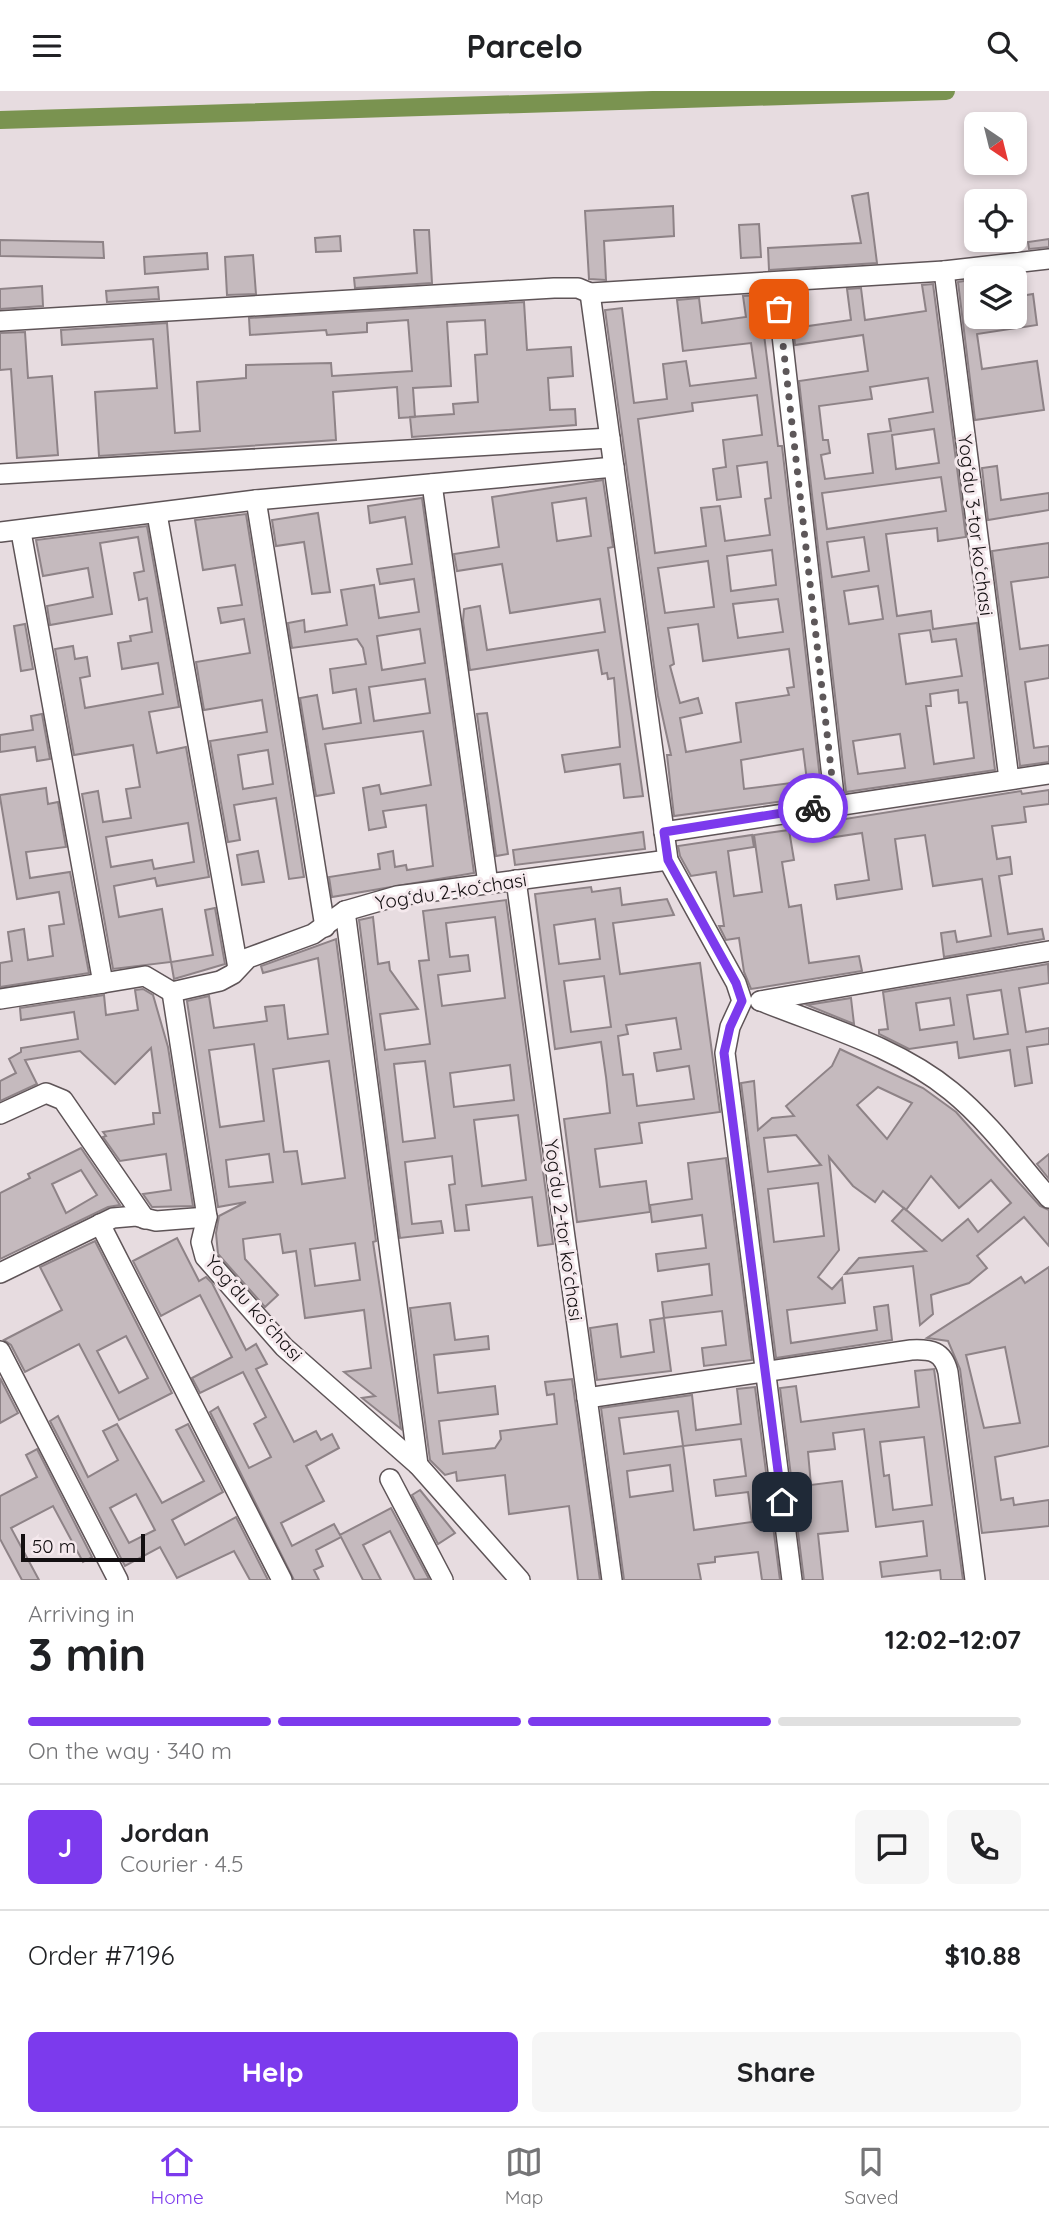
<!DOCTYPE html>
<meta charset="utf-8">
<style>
:root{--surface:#fff;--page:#f6f6f6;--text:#202124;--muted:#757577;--line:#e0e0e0;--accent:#7c3aed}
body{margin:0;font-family:Quicksand,sans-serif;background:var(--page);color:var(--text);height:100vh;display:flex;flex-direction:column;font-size:26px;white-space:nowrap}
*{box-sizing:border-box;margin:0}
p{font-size:23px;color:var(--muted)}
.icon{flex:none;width:38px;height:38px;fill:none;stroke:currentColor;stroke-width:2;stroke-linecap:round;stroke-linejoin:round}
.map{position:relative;height:1489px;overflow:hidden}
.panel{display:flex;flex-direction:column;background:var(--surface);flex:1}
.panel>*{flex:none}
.needle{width:46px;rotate:145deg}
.tools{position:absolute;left:964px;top:21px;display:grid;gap:14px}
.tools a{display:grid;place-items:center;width:63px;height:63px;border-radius:10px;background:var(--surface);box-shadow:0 4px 10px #0003;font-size:35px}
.scale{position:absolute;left:21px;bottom:18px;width:124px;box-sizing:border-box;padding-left:7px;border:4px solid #130f11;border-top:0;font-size:19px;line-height:24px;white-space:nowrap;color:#130f11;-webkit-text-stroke:5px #f5e9ed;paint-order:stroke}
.pin{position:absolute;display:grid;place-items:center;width:60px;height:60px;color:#fff;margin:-30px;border-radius:14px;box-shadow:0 4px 10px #0006}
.courier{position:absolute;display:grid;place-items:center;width:70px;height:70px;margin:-35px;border:5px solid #7c3aed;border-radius:50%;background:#fff;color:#222;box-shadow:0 2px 9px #0007}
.summary em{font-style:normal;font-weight:800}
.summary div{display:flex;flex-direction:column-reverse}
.summary{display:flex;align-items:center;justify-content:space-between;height:119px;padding:0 28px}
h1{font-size:46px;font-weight:800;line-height:52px}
.bar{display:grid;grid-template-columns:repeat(4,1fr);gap:10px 7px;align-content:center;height:84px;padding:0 28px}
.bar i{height:9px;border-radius:5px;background:var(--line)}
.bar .active{background:var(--accent)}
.bar p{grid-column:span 4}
.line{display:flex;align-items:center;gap:18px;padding:0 28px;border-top:2px solid var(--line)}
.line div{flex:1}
.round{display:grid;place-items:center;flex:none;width:74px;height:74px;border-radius:10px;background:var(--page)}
.button{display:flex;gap:14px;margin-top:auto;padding:14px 28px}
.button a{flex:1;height:80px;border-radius:10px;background:var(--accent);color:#fff;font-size:28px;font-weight:800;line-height:80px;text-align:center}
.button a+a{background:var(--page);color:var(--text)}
header{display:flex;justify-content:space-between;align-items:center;height:91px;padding:0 28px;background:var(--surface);font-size:32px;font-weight:800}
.menu{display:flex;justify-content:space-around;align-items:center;height:98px;border-top:2px solid var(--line);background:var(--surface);font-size:19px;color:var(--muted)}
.menu a{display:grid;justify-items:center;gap:4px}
.menu .active{color:var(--accent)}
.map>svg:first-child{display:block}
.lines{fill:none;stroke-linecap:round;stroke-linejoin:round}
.canal{stroke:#7a9350;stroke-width:18}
.building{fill:#c5babe;stroke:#8e8387;stroke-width:2;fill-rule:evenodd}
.minor-casing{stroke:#5e5457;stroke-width:22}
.minor{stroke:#fff;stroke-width:19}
.done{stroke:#5d5759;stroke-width:7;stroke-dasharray:0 12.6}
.route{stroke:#7c3aed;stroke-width:9}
.labels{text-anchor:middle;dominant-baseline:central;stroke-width:6;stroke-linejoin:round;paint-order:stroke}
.street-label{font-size:19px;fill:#130f11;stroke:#f5e9ed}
</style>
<header><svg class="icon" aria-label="menu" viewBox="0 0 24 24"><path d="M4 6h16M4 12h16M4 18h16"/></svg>Parcelo<svg class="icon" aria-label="search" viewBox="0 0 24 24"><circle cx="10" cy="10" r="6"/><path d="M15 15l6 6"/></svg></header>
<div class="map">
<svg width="1049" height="1489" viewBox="0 0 1049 1489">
<rect width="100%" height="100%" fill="#e7dce0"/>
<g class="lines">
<polyline class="canal" points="0,29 946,0"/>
</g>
<g class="building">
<polygon points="868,102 877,172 769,179 768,157 861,152 852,105"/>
<polygon points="673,115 674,145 604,150 606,189 589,188 585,120"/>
<polygon points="759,133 761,166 741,167 739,134"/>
<polygon points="414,139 429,139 432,192 355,197 354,187 417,182"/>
<polygon points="340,145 341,160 316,161 315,147"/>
<polygon points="1049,148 1049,156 1029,158 1028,151"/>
<polygon points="0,149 103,151 104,167 0,165"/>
<polygon points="207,162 208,178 145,183 144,166"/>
<polygon points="253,164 256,203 227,204 225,166"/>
<polygon points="970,189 973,212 976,211 976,226 1015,226 1015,206 1033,203 1037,234 977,243 982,278 1037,270 1044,319 975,329 958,191"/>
<path d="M 933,193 L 966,446 L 938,450 L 937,437 L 886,443 L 897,525 L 931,520 L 933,538 L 977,532 L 995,679 L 846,701 L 799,290 L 868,280 L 863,244 L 795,254 L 790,202 L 803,201 L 808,235 L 851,229 L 847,198 L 861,197 L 865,229 L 926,220 L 922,194 ZM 928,287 L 933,321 L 889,328 L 891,340 L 868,343 L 873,382 L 825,388 L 821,364 L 830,362 L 828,349 L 823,349 L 819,315 L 872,308 L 870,296 ZM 934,338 L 939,372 L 896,378 L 892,344 ZM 941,386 L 946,420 L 827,438 L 822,402 ZM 864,446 L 869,480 L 832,486 L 827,451 ZM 878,495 L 883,528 L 849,533 L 844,500 ZM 930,539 L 932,551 L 956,548 L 962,585 L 906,593 L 899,543 ZM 958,599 L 959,612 L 967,611 L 974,667 L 934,673 L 926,615 L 931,615 L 930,603 ZM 900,643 L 905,677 L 858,683 L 853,650 Z"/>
<polygon points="42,195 43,215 0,218 0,198"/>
<polygon points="158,196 159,208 107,211 106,200"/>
<path d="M 759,204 L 778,355 L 782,355 L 822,705 L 674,725 L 667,664 L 671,664 L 658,605 L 605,219 L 622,217 L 634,312 L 667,308 L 663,273 L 686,270 L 690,295 L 756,287 L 751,252 L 683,260 L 677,209 L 699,207 L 702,232 L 746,226 L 743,205 ZM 757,304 L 762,344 L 723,349 L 726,376 L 713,378 L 717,409 L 741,406 L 737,375 L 767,371 L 771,407 L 765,408 L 770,444 L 725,450 L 720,415 L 701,417 L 706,455 L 655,462 L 638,328 L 693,320 L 692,312 ZM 772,459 L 776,494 L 731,500 L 727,465 ZM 708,470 L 714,516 L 665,522 L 658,477 ZM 778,508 L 783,541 L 738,547 L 733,513 ZM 698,533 L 703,570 L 789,558 L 794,596 L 787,597 L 789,604 L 736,612 L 741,651 L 686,661 L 680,627 L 702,622 L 698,607 L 680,612 L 670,575 L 674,573 L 668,537 ZM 803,658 L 807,690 L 744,698 L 741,669 Z"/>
<polygon points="524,211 527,259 571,256 573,285 548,287 550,319 575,318 576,334 412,346 410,326 454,323 453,313 478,311 475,264 487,263 485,229 447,231 451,295 413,297 415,326 399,327 397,296 333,301 336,349 99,365 95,301 157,297 153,248 62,254 61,239 167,232 175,342 200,340 197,291 246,287 246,274 331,272 332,285 412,280 408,229 367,232 367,241 327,244 326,239 250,244 249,227"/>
<polygon points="25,241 28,287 52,285 58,364 17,367 11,278 0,279 0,242"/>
<polygon points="997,375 1001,409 1049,402 1049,419 988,429 982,377"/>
<path d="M 603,389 L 613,456 L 608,457 L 643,705 L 624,707 L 620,673 L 565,681 L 562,664 L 620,656 L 614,587 L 608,588 L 607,582 L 602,583 L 598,559 L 470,579 L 463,530 L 464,518 L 480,515 L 487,559 L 605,541 L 600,508 L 510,522 L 502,473 L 457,480 L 454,463 L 499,456 L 492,406 ZM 586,407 L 591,445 L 557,450 L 552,412 Z"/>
<path d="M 422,407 L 474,782 L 332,806 L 329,786 L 380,778 L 378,763 L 393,760 L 395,776 L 406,774 L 407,779 L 433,775 L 426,714 L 383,720 L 386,736 L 369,739 L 363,697 L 379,694 L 381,703 L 431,694 L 423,640 L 325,653 L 334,702 L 316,705 L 300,607 L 317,604 L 323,638 L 361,632 L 356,598 L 333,602 L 330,578 L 366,573 L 363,557 L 357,548 L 292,557 L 288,532 L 304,529 L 305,541 L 347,534 L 341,499 L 374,494 L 379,527 L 419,521 L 414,488 L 380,493 L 377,478 L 412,473 L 405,426 L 370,432 L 368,415 ZM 420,538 L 425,572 L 382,579 L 377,545 ZM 425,588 L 430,622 L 374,630 L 369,596 Z"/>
<polygon points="318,422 330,501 312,503 304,451 276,455 272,429"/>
<path d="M 246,423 L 304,786 L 289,788 L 276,707 L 234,714 L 240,749 L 228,751 L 210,650 L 267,641 L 262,609 L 204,619 L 196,571 L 250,562 L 244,528 L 221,532 L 218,517 L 242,514 L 235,474 L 203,479 L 195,429 ZM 268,659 L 273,693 L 243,698 L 238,664 Z"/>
<path d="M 147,435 L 179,616 L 149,621 L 157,662 L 186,656 L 209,786 L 157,795 L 155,787 L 114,795 L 119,826 L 162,818 L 171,871 L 113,878 L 82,703 L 98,700 L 103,731 L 131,727 L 126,698 L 140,696 L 133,654 L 74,664 L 55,558 L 73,555 L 75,568 L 87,566 L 90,585 L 80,587 L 85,617 L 163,603 L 158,572 L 122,578 L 118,552 L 131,550 L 130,545 L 152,541 L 147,507 L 139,509 L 134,482 L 144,480 L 138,446 L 100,452 L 112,523 L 50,534 L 47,515 L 93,506 L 88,477 L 43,485 L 36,449 ZM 188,732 L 194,771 L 154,778 L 152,769 L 111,776 L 106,746 Z"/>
<polygon points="1049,452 1049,486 1011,491 1020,558 1049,554 1049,587 1025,591 1034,657 1049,655 1049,671 1020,675 992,460"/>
<polygon points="25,533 33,578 21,580 14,535"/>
<polygon points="487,622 508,763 496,765 477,623"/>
<polygon points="42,623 50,668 37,670 35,656 0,661 0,644 33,639 31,625"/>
<polygon points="46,697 48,713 58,711 66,756 26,761 30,787 70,781 89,882 0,896 0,872 12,870 8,841 24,838 28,869 53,865 49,835 64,833 59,801 17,808 0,706 0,704"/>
<polygon points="1049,699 1049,713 1024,716 1026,731 992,735 997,768 1010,766 1012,783 999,785 1008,843 1042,838 1044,848 944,866 941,842 955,840 957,851 991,845 982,788 933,795 925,744 895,748 902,798 837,808 835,794 869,789 862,742 828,747 826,731 1021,700 1022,703"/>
<polygon points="789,739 794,769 782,771 789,816 801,814 809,872 859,865 862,880 751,898 744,881 739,847 726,849 719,835 724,835 716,781 691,785 680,765 678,755 752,744 754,756 728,760 734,805 762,801 754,744"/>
<polygon points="643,741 645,758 515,774 513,759"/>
<polygon points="258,760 264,791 242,794 237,764"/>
<path d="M 591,796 L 592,801 L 620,797 L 622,814 L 667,808 L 674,824 L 613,832 L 620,883 L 700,872 L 720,1021 L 639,1032 L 642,1052 L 595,1058 L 600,1096 L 646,1090 L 650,1121 L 577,1131 L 564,1028 L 610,1022 L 606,986 L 601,951 L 555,958 L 535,803 ZM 595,828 L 600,868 L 559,873 L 554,834 ZM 604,885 L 611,936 L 571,941 L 564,890 ZM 676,927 L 681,958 L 654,962 L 657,980 L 689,975 L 694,1008 L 637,1015 L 633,983 L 623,984 L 618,945 L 628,943 L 626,934 Z"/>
<path d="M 506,809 L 553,1153 L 538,1155 L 532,1106 L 466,1114 L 469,1139 L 455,1140 L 449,1094 L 455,1093 L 452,1065 L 405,1071 L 412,1133 L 441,1130 L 443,1142 L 400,1147 L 359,829 L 373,826 L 378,873 L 389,871 L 390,879 L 418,918 L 380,923 L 385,959 L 430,953 L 419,870 L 429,869 L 423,820 ZM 495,826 L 505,907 L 442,915 L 438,884 L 470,880 L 468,864 L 450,866 L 446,832 ZM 425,970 L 435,1047 L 403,1051 L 394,973 ZM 510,974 L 514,1009 L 454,1016 L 450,982 ZM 518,1024 L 526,1089 L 482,1095 L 474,1029 Z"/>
<polygon points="215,817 225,873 174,888 171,871 213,864 205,819"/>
<path d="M 336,848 L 376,1150 L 373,1151 L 401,1338 L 362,1307 L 375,1305 L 344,1281 L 371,1277 L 364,1219 L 305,1227 L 296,1160 L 283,1162 L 280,1143 L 243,1148 L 245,1168 L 278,1204 L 265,1216 L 218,1163 L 216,1142 L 219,1125 L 246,1111 L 218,1116 L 187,910 L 209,905 L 214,937 L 267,930 L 265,916 L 284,914 L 288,948 L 328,943 L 318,867 L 263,882 L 261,875 ZM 254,953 L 264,1030 L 220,1036 L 209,959 ZM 329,970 L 345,1087 L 302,1093 L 297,1060 L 284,1061 L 273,978 ZM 269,1063 L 273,1091 L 229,1096 L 226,1069 ZM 355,1152 L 360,1189 L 315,1195 L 310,1158 Z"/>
<path d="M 1048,873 L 1049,892 L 1019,897 L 1026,941 L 1049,937 L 1049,953 L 1027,956 L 1032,992 L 1015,995 L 1010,959 L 959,967 L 957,951 L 909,958 L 879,943 L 879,939 L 888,938 L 883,901 ZM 1001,899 L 1008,943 L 974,948 L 967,904 ZM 950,907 L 954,934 L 920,939 L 916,912 Z"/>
<polygon points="143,898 153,904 168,956 193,1115 152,1116 143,1103 171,1099 166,1063 120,1070 103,1046 106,1045 103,1041 154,1033 153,1022 160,1022 151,957 115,993 80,960 25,969 37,993 0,1010 0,990 16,982 9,968 21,961 21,957 78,948 74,921 21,929 20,917 104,904 106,924 138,919 135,899"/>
<polygon points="851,907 854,933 807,914"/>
<path d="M 840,958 L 923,997 L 956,1021 L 1040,1115 L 1049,1119 L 1049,1155 L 1024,1126 L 977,1165 L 987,1177 L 969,1192 L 931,1204 L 933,1223 L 920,1234 L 913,1175 L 845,1183 L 859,1167 L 926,1160 L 892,1130 L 904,1117 L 942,1150 L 968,1128 L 978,1141 L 1011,1112 L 991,1089 L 959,1117 L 931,1085 L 906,1119 L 883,1100 L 875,1111 L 853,1095 L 829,1066 L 839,1159 L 818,1186 L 832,1198 L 842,1187 L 845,1212 L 787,1219 L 791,1252 L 877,1239 L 874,1216 L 888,1214 L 892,1249 L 776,1267 L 741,992 L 754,990 L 758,1039 L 772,1027 L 794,1025 L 786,1015 L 832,975 ZM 878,996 L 912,1012 L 887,1048 L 857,1014 ZM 796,1044 L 821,1074 L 768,1081 L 764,1047 ZM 818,1092 L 824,1145 L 774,1151 L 768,1098 Z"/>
<path d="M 81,1057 L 120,1114 L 108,1116 L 0,1168 L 0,1102 L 30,1087 L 28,1083 ZM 81,1079 L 97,1104 L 66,1122 L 52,1093 Z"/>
<polygon points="1049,1063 1049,1088 1037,1073"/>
<polygon points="726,1067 752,1269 704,1275 702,1257 726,1254 722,1220 664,1227 662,1211 712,1204 709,1173 658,1180 656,1163 706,1157 702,1124 652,1131 650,1114 692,1108 688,1072"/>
<polygon points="177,1147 199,1190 206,1186 212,1192 246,1259 256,1253 267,1273 256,1278 294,1351 316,1340 321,1349 332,1343 339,1357 306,1375 324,1410 281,1432 292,1455 334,1433 340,1444 391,1417 429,1488 415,1489 390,1440 363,1454 381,1489 363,1489 341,1446 316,1459 323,1475 314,1479 319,1489 294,1489 210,1321 218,1316 249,1377 271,1366 254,1333 266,1326 243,1281 200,1302 192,1287 232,1266 200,1204 161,1225 133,1170"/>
<path d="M 95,1150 L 172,1302 L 119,1329 L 79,1253 L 25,1281 L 11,1254 L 4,1249 L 62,1219 L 40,1176 ZM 126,1245 L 148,1287 L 119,1302 L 97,1260 Z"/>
<path d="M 1049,1176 L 1049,1355 L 995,1366 L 1001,1409 L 1013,1407 L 1014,1414 L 1049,1409 L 1049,1435 L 982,1442 L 960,1278 L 948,1250 L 927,1247 L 1021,1186 L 1025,1192 ZM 1005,1256 L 1020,1332 L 984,1337 L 966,1264 Z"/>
<polygon points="450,1212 455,1249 488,1245 489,1258 434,1264 438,1302 495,1295 498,1323 439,1330 443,1363 495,1357 501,1348 500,1340 557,1333 554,1303 547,1304 545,1291 572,1288 600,1489 578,1489 569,1415 509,1423 505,1384 457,1390 456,1381 445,1384 430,1369 410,1217"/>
<polygon points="664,1227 671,1280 597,1289 590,1237 617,1233 621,1266 654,1261 650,1229"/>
<path d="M 934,1278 L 963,1489 L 941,1489 L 940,1479 L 882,1486 L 880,1471 L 927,1465 L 923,1430 L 876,1436 L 864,1338 L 833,1342 L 835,1358 L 808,1361 L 811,1394 L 842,1390 L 848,1440 L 818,1443 L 823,1489 L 804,1489 L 780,1297 L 796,1295 L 801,1331 L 862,1323 L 919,1316 L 915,1280 ZM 924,1346 L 932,1414 L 893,1419 L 889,1384 L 884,1385 L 880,1351 Z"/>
<polygon points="0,1287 18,1322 0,1332"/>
<path d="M 755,1296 L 780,1489 L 762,1489 L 758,1461 L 715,1466 L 715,1471 L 698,1473 L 701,1489 L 624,1489 L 601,1317 L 692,1304 L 696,1339 L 741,1333 L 737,1298 ZM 678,1320 L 683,1355 L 624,1363 L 619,1327 ZM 741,1348 L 746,1385 L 714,1389 L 716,1405 L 748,1401 L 752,1431 L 694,1439 L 683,1355 ZM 670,1374 L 673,1400 L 630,1406 L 627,1380 Z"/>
<path d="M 58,1325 L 88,1386 L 118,1369 L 103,1340 L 117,1333 L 162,1412 L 204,1390 L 176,1339 L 188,1333 L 223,1401 L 172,1429 L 185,1454 L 236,1426 L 268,1489 L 250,1489 L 234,1460 L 177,1487 L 160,1456 L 125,1475 L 50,1330 ZM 136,1403 L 155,1439 L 129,1452 L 110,1417 Z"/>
<polygon points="37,1358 92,1466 83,1471 53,1415 11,1437 39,1489 22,1489 0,1448 0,1405 37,1386 26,1364"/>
<polygon points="420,1399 455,1442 438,1453 412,1404"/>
</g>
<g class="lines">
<g class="minor-casing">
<g id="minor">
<polyline points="944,180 1009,688"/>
<polyline points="776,191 835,713"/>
<polyline points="590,202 668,769 736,892 742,910 730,936 725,962 792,1489"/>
<polyline points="0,230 554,197 578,197 590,202 944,180 1049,168"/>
<polyline points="0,383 610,347"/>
<polyline points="432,393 488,793"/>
<polyline points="256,409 325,836"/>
<polyline points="157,423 238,877"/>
<polyline points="0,441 256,409 614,376"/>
<polyline points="21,441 103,892 145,885 172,901"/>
<polyline points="664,741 1049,683"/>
<polyline points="516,789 612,1489"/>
<polyline points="345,820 418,1374"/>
<polyline points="172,901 207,1126 201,1151 205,1166 284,1256 418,1374 520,1489"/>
<polyline points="172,901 220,890 233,883 248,867 313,843 345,820 397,805 668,769"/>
<polyline points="0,908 103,892"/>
<polyline points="760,910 1049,860"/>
<path d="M 761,910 C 825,936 896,955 951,1000 C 988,1030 1018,1071 1049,1107"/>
<polyline points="0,1023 46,1002 63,1009 145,1128"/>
<polyline points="100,1133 282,1489"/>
<polyline points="0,1182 113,1127 136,1125 156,1130 207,1126"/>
<polyline points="0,1260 118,1489"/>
<path d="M 587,1307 L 911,1259 C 931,1258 943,1260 948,1281 L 975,1489"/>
<polyline points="390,1388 443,1489"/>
</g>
</g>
<use href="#minor" class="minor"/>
</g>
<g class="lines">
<polyline class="done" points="779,218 835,713 813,717"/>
<polyline class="route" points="782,1411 724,962 730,936 742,910 736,892 668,769 664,741 813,717"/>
</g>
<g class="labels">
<g class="street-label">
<text transform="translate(976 434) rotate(83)">Yogʻdu 3-tor koʻchasi</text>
<text transform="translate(451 800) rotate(-9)">Yogʻdu 2-koʻchasi</text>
<text transform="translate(564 1139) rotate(82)">Yogʻdu 2-tor koʻchasi</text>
<text transform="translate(254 1217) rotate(48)">Yogʻdu koʻchasi</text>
</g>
</g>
</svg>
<div class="tools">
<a><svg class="needle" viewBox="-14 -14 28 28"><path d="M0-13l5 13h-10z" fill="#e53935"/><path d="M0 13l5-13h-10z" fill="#757577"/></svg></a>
<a><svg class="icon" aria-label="locate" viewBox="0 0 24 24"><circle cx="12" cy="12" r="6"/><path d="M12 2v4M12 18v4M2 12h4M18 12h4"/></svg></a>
<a><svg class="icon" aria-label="layers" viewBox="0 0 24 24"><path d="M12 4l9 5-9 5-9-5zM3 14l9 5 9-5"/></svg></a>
</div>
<div class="scale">50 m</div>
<div class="pin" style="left:779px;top:218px;background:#ea580c"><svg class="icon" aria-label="bag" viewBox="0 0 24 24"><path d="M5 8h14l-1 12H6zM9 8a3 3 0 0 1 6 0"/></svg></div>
<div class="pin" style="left:782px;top:1411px;background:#1f2937"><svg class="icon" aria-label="home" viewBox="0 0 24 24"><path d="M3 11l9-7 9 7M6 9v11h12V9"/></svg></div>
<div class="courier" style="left:813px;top:717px"><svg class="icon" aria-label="bike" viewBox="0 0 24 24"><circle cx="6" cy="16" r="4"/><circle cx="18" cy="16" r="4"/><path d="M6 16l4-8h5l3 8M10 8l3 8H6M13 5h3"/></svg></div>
</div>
<section class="panel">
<div class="summary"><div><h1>3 min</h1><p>Arriving in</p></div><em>12:02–12:07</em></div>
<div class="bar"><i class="active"></i><i class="active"></i><i class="active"></i><i></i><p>On the way · 340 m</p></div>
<div class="line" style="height:126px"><b class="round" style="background:var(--accent);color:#fff">J</b><div><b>Jordan</b><p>Courier · 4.5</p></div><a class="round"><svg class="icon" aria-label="chat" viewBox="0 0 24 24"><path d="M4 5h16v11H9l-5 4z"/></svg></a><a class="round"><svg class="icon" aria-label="phone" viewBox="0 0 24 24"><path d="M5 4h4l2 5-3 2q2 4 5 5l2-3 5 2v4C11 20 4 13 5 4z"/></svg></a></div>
<div class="line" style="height:91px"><div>Order #7196</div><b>$10.88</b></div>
<div class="button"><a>Help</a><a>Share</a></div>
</section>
<nav class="menu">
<a class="active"><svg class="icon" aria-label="home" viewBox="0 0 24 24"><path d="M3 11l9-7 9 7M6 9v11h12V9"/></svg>Home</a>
<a><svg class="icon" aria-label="map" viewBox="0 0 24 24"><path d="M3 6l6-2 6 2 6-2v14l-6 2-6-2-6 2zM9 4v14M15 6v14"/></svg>Map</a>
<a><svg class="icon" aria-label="saved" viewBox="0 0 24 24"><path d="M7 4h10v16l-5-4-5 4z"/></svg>Saved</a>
</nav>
